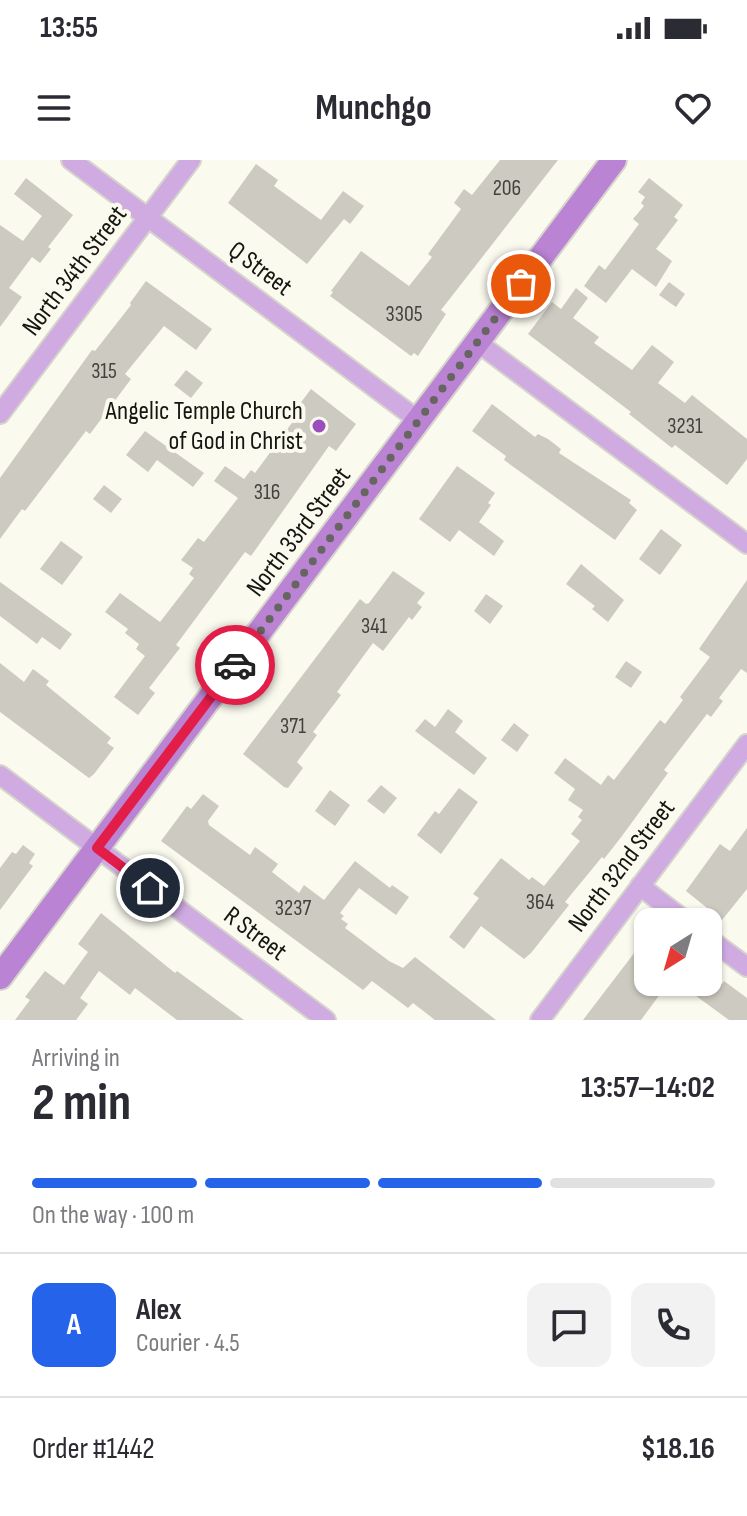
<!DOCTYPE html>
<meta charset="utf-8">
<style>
:root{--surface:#fff;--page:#f2f2f3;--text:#2b2b33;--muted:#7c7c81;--line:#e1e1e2;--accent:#2563eb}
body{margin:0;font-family:"Sofia Sans Condensed",sans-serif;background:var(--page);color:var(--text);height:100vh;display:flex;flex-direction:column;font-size:30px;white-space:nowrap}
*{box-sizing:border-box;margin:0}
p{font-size:26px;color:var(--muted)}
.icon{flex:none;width:44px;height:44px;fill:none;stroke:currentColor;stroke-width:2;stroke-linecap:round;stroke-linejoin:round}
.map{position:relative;height:860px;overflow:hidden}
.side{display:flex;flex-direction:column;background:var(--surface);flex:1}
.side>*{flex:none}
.needle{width:52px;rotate:217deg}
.buttons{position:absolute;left:634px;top:748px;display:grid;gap:16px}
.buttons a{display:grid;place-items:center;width:88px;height:88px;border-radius:16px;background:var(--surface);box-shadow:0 2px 6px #0004;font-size:40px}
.pin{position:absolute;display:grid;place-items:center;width:68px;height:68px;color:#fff;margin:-34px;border:4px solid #fff;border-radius:50%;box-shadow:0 2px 8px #0007}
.courier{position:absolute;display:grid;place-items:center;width:80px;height:80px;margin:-40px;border:6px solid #e11d48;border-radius:50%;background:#fff;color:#222;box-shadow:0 2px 10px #0007}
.head em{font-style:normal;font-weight:700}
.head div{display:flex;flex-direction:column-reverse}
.head{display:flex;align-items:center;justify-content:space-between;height:136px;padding:0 32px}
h1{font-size:52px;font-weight:700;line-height:60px}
.bar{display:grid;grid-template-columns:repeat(4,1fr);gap:12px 8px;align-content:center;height:96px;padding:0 32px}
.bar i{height:10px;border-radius:6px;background:var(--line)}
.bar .on{background:var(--accent)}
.bar p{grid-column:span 4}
.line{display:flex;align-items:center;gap:20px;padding:0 32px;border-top:2px solid var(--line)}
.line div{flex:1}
.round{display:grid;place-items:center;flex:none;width:84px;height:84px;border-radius:16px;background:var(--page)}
.status{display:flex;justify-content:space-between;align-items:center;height:56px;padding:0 40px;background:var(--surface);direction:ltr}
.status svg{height:22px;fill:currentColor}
header{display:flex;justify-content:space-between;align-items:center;height:104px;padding:0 32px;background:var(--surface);font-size:36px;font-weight:700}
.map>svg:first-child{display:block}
.building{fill:#cdcbc1}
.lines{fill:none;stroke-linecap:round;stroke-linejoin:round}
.minor-casing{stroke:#d6d5cb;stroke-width:22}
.secondary-casing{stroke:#d6d5cb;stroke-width:28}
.minor{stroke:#cfabe2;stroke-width:18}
.secondary{stroke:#ba83d4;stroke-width:24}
.done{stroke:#66655f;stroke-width:8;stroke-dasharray:0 14.4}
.route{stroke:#e11d48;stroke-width:10}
.poi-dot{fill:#9c4ebf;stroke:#fbfaef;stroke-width:3}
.labels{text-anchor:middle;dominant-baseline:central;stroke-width:8;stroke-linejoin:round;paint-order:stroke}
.number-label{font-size:22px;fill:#43423d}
.street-label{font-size:26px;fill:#151511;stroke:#fbfaef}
.poi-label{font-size:26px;fill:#151511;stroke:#fbfaef;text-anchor:end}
</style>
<div class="status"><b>13:55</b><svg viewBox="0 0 49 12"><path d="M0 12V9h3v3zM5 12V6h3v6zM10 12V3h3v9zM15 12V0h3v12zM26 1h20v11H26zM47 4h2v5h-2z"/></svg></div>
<header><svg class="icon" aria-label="menu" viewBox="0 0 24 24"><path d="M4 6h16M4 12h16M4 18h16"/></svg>Munchgo<svg class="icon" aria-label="heart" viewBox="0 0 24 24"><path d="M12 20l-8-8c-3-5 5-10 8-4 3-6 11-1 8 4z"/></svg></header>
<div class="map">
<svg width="747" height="860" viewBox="0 0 747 860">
<rect width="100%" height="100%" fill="#fbfaef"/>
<g class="building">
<polygon points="500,0 558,0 441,150 446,154 418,196 414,193 411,196 330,136 333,132 331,131 361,91 409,126 432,97 428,94 461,49 454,43 464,29 472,35"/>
<polygon points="256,4 278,20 274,26 321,60 343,31 364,46 350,64 344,59 307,104 228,43"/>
<polygon points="26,18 73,55 48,87 51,89 40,103 32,97 9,128 22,137 0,167 0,65 23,81 42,56 14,34"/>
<polygon points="649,18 683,45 674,57 678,60 656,89 672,101 656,127 632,109 606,143 584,126 599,105 605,110 639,64 633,59 644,46 641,43 645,37 638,32"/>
<polygon points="146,121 212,169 196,190 164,166 125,214 131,219 90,274 86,271 25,351 22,349 0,379 0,318 92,190 95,191 131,145 130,143"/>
<polygon points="669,122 685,134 676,147 659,135"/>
<polygon points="576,128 588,138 573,158 599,177 594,183 632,210 652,185 674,202 658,223 685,243 692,235 747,279 747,299 727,325 675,285 672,288 629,254 631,252 528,174 552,142 561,149"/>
<polygon points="186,210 203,223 191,238 174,225"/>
<polygon points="311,229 356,264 336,291 329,286 251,396 245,392 176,485 180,488 149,528 155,533 138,555 114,537 145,496 136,489 139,484 125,473 128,469 105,452 120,433 160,462 194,418 189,414 193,408 181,400 198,378 204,382 238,338 214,321 225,306 244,319 251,310 255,313 294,260 290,257"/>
<polygon points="492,244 535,277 538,274 548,279 561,289 559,293 631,340 629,343 637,350 615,380 504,300 506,296 472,271"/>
<polygon points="145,271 204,313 193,327 157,300 148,312 126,295"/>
<polygon points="457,306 495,333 488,343 491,345 479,362 504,381 494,396 459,370 450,382 419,359"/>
<polygon points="104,325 122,339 111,353 93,339"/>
<polygon points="661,369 682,385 660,415 639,399"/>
<polygon points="61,381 83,397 62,425 40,409"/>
<polygon points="581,404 624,440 608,462 592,449 595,446 566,424"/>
<polygon points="393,411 425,433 417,443 422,447 412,460 409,457 383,491 373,483 337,532 341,535 313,572 317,575 297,602 303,608 288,628 284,627 243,594 360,439 366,444 369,443"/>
<polygon points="747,420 747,513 741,509 719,538 723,541 711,557 707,554 664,610 668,613 622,676 604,699 602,697 565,742 569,745 531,793 524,799 481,766 464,789 449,777 479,738 473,734 501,698 529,720 532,717 544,726 580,681 571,674 582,660 578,657 583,650 568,640 575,629 554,613 565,598 601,625 608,615 614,620 660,560 665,564 683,540 680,537 710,497 699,489"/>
<polygon points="0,422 72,474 60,490 42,477 37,484 0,456"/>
<polygon points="486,434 503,446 490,464 474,451"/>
<polygon points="626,501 642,512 631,528 615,517"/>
<polygon points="0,503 24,522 33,509 49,521 46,525 111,578 107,583 114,588 94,614 89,618 0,552"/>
<polygon points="448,549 463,561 455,572 487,598 474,615 415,571 425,559 435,567"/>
<polygon points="514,563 529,575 517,592 501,580"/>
<polygon points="381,625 397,638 384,654 367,641"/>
<polygon points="459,628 478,642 441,694 417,675 435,651 439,654"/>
<polygon points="330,630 350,645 335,666 315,651"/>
<polygon points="203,634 219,646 208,661 209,665 250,695 255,687 278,704 272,712 299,733 304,725 324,740 355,701 390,728 392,725 409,737 396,755 359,728 340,753 344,756 341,759 348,764 345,768 389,801 403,808 415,797 496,860 435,860 413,843 408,848 372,821 363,830 161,681 187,646 191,649"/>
<polygon points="747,668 747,729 722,760 686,731 720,684 730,691"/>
<polygon points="23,685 35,694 29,703 33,706 0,750 0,708 12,692 16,694"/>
<polygon points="101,753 175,813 177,811 244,860 177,860 135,828 130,835 99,811 80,838 88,844 76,860 15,860 30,840 25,837 45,811 64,825 88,792 78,784"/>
<polygon points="648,775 648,822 669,822 641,860 583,860"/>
<polygon points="714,818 722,824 724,821 747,838 747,860 729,860 677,822 703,822 709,826"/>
</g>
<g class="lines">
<g class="minor-casing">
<g id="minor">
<polyline points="71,0 418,260"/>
<polyline points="477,182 747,384"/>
<polyline points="0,254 191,0"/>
<polyline points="0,615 326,860"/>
<polyline points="640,726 687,762"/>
<polyline points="708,778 747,807"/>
<polyline points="540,860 747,584"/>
</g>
</g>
<g class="secondary-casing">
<polyline id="secondary" points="0,817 614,0"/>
</g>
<use href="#minor" class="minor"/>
<use href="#secondary" class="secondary"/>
</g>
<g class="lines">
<polyline class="done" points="235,505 521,124"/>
<polyline class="route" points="150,728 97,688 235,505"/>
</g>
<circle class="poi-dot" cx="319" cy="266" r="8"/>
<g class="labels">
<g class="number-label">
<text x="507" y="28">206</text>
<text x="404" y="154">3305</text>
<text x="104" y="211">315</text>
<text x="685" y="266">3231</text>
<text x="267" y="332">316</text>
<text x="374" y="466">341</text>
<text x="293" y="566">371</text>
<text x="540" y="742">364</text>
<text x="293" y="748">3237</text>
</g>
<g class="street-label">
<text transform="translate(260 109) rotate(37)">Q Street</text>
<text transform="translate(75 111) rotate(-53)">North 34th Street</text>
<text transform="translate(299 372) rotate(-53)">North 33rd Street</text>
<text transform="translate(622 706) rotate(-53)">North 32nd Street</text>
<text transform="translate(255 774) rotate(37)">R Street</text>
</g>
<g class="poi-label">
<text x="303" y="251">Angelic Temple Church<tspan x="303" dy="30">of God in Christ</tspan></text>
</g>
</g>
</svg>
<div class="buttons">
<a><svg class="needle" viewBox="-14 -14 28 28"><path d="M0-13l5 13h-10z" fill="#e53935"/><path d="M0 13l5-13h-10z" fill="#7c7c81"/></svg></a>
</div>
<div class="pin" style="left:521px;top:124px;background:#ea580c"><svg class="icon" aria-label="bag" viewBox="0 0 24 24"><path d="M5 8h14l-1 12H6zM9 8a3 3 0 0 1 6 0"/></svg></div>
<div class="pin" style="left:150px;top:728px;background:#1f2937"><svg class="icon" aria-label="home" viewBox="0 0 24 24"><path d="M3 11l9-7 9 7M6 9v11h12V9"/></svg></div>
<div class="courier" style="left:235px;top:505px"><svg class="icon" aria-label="car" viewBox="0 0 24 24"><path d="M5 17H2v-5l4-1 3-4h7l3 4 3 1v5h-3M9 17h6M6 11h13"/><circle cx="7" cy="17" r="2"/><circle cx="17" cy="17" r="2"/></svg></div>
</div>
<section class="side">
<div class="head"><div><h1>2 min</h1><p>Arriving in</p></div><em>13:57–14:02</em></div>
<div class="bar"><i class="on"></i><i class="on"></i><i class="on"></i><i></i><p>On the way · 100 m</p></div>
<div class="line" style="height:144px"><b class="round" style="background:var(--accent);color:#fff">A</b><div><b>Alex</b><p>Courier · 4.5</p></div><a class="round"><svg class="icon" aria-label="chat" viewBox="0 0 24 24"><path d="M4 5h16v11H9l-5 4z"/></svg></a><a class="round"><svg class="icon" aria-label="phone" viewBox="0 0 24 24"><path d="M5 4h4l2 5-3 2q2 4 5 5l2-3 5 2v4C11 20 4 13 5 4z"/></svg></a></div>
<div class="line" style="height:104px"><div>Order #1442</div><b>$18.16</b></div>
</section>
